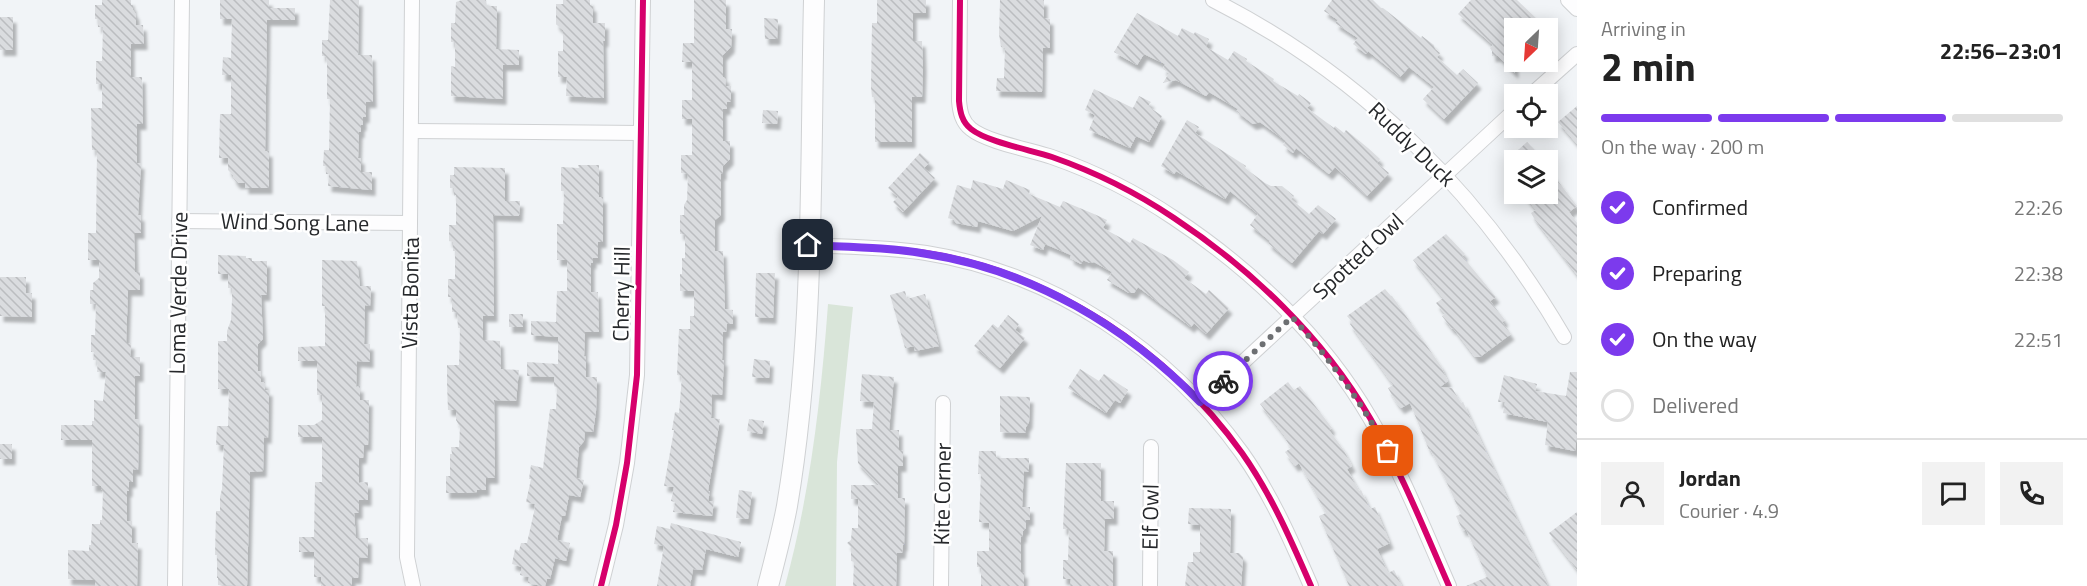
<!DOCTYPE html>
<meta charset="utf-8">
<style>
:root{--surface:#fff;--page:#f2f2f2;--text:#222;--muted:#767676;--line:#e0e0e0;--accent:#7c3aed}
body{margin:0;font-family:"Titillium Web",sans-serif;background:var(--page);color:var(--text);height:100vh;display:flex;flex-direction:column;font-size:22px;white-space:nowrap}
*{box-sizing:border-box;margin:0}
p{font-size:20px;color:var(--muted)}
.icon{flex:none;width:33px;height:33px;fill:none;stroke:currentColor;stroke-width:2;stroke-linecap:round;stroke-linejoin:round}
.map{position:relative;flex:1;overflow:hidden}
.panel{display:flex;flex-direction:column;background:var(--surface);width:510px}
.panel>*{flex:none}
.needle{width:39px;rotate:205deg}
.buttons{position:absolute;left:1504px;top:18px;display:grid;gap:12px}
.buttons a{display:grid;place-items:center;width:54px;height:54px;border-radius:0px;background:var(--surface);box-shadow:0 3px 15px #0003;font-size:30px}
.pin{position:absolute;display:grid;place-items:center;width:51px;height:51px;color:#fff;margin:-26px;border-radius:12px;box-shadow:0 3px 9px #0006}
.courier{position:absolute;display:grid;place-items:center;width:60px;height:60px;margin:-30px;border:4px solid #7c3aed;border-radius:50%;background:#fff;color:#222;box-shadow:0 2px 8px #0007}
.head em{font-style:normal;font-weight:700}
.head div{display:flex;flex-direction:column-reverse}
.head{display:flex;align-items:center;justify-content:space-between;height:102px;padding:0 24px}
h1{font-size:39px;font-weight:700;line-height:45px}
.bar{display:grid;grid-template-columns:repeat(4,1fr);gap:9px 6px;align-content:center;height:72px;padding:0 24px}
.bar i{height:8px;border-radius:4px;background:var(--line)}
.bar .active{background:var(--accent)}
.bar p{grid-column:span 4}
.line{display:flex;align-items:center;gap:15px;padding:0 24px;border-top:2px solid var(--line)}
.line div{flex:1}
.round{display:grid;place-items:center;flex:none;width:63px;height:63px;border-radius:0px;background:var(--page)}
ol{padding:0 24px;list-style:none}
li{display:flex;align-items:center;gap:18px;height:66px}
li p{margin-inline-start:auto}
li .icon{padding:6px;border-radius:50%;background:var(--accent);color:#fff;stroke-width:4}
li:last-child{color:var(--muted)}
li i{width:33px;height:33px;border:3px solid var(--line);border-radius:50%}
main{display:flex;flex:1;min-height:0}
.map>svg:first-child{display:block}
.grass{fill:#d9e5d9}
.building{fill:url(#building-back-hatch);filter:url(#shadow)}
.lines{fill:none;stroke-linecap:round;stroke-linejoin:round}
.minor-casing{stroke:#cfd1d3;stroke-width:16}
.secondary-casing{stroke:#cfd1d3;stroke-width:22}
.minor{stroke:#fdfdfe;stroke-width:14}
.secondary{stroke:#fdfdfe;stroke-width:20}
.cycleway-casing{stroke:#fff;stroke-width:10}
.cycleway{stroke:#d6006c;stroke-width:6}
.done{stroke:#6d6f72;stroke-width:6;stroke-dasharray:0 10.8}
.route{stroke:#7c3aed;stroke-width:8}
.labels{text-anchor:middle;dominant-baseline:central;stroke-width:5;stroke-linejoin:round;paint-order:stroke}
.street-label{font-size:22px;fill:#26282b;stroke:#fff}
</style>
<main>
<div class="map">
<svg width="1577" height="586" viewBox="0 0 1577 586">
<defs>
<pattern id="building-back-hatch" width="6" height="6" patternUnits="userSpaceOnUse" patternTransform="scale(1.5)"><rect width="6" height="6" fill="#dadcdf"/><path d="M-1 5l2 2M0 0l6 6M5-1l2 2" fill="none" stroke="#bbbdc0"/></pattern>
<filter id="shadow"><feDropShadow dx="3.5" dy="6" stdDeviation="1.5" flood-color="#0004"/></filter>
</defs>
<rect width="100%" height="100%" fill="#f1f4f7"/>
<path class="grass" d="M 828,304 L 853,307 L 837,462 L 836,586 L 785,586 C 810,494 821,399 828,304 Z"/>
<g class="building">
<polygon points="102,0 131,0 131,5 133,5 133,10 136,15 136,25 143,25 144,44 131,44 131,77 142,77 143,124 137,124 137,163 141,163 138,215 141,215 141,233 134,233 135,272 140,272 140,290 128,290 126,343 131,343 130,357 140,357 140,376 135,376 135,419 139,419 138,470 133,469 133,482 129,482 129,491 127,491 127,521 132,521 132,543 138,543 137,586 95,586 95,580 68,579 68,550 89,551 89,545 91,545 92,524 100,524 100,520 102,520 103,490 101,490 101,486 92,486 92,440 61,440 61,425 92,425 92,421 94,421 94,400 103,401 106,372 97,372 98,360 93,360 94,352 91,352 91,335 95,335 96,304 90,304 90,290 93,290 93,283 99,278 99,260 88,260 88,233 96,233 97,150 92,150 91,108 102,108 102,84 96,84 96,61 102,61 103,27 98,27 98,19 95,19 95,5 102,5"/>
<polygon points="220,0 269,0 269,8 295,8 295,20 267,20 265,151 269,151 269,188 245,188 245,183 237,183 233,178 233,175 228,170 228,158 219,158 220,114 231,114 231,75 222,75 223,57 231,58 232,19 220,19"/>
<polygon points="330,0 359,0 358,55 372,55 373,102 366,102 366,117 363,117 363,125 361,125 361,132 359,132 358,158 361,158 361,172 372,172 372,190 328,186 329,174 326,174 326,166 323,166 324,150 329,150 330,99 327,99 327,64 326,56 322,56 322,40 328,40"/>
<polygon points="462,0 486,0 487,6 497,6 496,49 519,50 519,65 503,65 503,99 451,96 451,66 455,67 455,42 451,42 451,23 455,23 456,2"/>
<polygon points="563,0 590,0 590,5 593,6 593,23 605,23 605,41 603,41 604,98 566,96 567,77 558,77 558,51 563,51 563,30 556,24 556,4 563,4"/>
<polygon points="694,0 726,0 726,29 732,29 731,47 723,55 723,77 726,77 725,86 731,86 731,102 727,102 727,109 723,109 723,141 730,141 730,159 723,166 723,174 721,174 721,215 715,220 715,251 723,251 725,309 733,310 733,324 727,324 726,332 723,332 722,360 724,360 722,395 712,394 711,418 720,419 708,491 710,491 708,501 714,501 712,516 673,512 675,502 671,501 674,487 664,486 674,430 672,430 675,412 679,413 682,376 677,375 679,329 690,329 690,316 694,316 694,291 680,291 680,274 682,274 682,258 685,258 685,234 680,234 680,215 684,215 684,205 687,200 688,174 681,173 681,155 692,155 692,119 682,119 682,100 692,100 692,62 682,62 683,43 694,43"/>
<polygon points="877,0 926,0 926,13 913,13 913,41 922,41 923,67 922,97 912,97 912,142 875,142 875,97 872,97 871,87 872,23 877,23"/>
<polygon points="1000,0 1044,0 1044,18 1050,19 1050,48 1043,48 1042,92 996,91 997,78 1004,78 1005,48 1001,47 999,34"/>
<polygon points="1332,0 1373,0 1381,8 1383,8 1416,34 1421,38 1422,36 1434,45 1435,49 1440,53 1437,57 1457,75 1463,69 1478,83 1444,119 1423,99 1434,87 1409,67 1400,77 1368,51 1366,54 1353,44 1358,38 1335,23 1338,20 1324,11"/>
<polygon points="1471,0 1517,0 1539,21 1532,28 1515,28 1515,73 1498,56 1492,56 1492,51 1490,48 1493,45 1458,14"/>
<polygon points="1137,13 1178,36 1182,28 1194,34 1195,32 1209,39 1206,47 1228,60 1234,51 1247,59 1246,61 1274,79 1273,81 1298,96 1299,94 1311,103 1307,108 1334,128 1335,126 1344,133 1346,130 1368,148 1380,159 1377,163 1389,173 1367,196 1335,167 1329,174 1296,148 1293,153 1283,145 1286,141 1260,122 1253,124 1236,111 1238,109 1209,92 1206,96 1176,80 1163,83 1169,73 1163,69 1165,64 1144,54 1137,65 1114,52"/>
<rect x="0" y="17" width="13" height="33"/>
<polygon points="764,18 778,19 777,39 765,39"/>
<polygon points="1094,89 1133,108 1139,96 1151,102 1148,106 1162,116 1149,142 1136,136 1130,148 1089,130 1095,115 1085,110"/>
<polygon points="1577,106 1577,144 1558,122"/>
<polygon points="763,110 778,111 777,124 762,123"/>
<polygon points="1187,120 1199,127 1195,133 1246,166 1245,168 1265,183 1271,186 1282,186 1294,196 1291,199 1309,214 1318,205 1336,219 1323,234 1319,231 1292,263 1268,243 1270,241 1250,225 1258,214 1230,191 1225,199 1176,171 1174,174 1161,166"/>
<polygon points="1527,142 1544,160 1507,160"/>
<polygon points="920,153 930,162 924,168 935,178 903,212 893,202 898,197 888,188"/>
<polygon points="578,165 599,165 599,197 603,197 603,242 598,242 598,258 593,258 593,263 591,263 591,292 598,292 599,332 585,332 584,356 586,357 586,377 597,377 596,411 593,432 585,431 584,441 579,447 576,478 584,480 580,497 569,495 565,516 562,516 557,540 570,543 566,561 555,558 550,579 547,579 545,586 542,586 528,583 529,577 520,575 522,567 512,564 515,549 519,551 521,543 527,543 534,512 535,504 526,502 531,479 529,479 531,465 543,468 550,409 556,409 557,388 554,386 554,377 527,376 527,362 558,364 558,337 531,335 531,321 556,322 557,291 567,291 567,260 557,260 557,224 563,224 564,191 561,191 561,167 579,168"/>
<polygon points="454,167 505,168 505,201 520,201 519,216 493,215 494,316 483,316 483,340 500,341 501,369 519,370 516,401 494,400 495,478 486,478 486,490 477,490 477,492 466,493 446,493 446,476 450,476 450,454 452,454 451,447 459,447 460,427 456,420 456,410 448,410 447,383 447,365 459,365 460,328 458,328 457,312 452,312 452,297 448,297 448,279 455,279 455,251 453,251 453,242 449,241 449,225 456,225 456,195 454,196 454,188 450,188 450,175 454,175"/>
<polygon points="1548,168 1577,206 1569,212 1577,223 1577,275 1535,220 1531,213 1536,210 1523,194 1548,194"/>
<polygon points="973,180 1003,189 1006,180 1030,190 1029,194 1060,207 1063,201 1094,214 1107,220 1103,228 1130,243 1133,238 1173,260 1189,272 1184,278 1206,294 1209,290 1229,308 1206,334 1194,323 1191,327 1138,287 1134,293 1129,293 1107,280 1112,272 1094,262 1090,263 1083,260 1081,264 1070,258 1071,255 1045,244 1043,250 1030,245 1042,216 1013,231 978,221 977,227 956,223 954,220 948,218 957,185 971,189"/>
<polygon points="1446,234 1465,254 1462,256 1496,297 1490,301 1505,320 1502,322 1511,334 1480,357 1475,357 1453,328 1452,329 1442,316 1445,314 1436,303 1443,298 1413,260"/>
<polygon points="218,255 246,256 246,258 252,258 252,261 267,261 267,295 261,295 263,339 258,344 258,371 261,371 261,382 265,382 265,390 269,390 268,438 264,437 263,471 250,472 247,586 218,585 218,578 217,578 217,555 215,555 216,511 220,511 220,497 222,489 224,445 216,445 217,426 228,426 229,389 218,389 218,341 227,341 227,331 231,320 232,300 232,288 228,288 228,274 218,274"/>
<polygon points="322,260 357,261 360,286 371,286 370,306 365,305 364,344 370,344 370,362 357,361 356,387 360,386 360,400 369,400 368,445 364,445 363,458 359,458 359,483 368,482 368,500 359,500 359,513 354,513 356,538 368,538 368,558 359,557 358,578 352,578 352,586 321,586 321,577 314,577 314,552 299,552 299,537 314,537 315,482 322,482 322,437 298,437 298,425 314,425 322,420 322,395 317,395 317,361 298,361 298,347 325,346 325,306 322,306"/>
<polygon points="756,273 775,273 773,318 755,317"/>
<polygon points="0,277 26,277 26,293 32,293 32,317 0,316"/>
<polygon points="1385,289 1391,296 1392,296 1443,369 1442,369 1448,381 1440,387 1452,388 1461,403 1463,402 1548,586 1466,586 1487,577 1466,529 1463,531 1456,516 1461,514 1446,481 1430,449 1429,450 1410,403 1401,408 1396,402 1388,388 1393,385 1350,324 1352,322 1347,316"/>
<polygon points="905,291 907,299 925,294 939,346 915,351 914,346 905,348 890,295"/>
<rect x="509" y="314" width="14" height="13"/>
<polygon points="1008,315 1019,324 1015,330 1025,338 1000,368 974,346 993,324 998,328"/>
<polygon points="754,359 770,361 769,378 752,377"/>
<polygon points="1080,369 1099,381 1104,374 1128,390 1120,403 1115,400 1106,413 1068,388"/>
<polygon points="1570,372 1577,372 1577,434 1575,451 1545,445 1548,422 1503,413 1505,402 1498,402 1504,375 1537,384 1535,391 1566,396"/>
<polygon points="862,374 894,377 889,430 899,430 899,450 903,450 903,466 898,466 898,498 905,498 904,545 903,545 902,553 897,553 896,586 853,586 854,562 851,561 851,547 847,543 851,540 852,528 858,528 858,499 851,499 851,485 879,485 858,463 856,429 872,429 874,402 860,401"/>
<polygon points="1288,382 1294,390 1300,386 1332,428 1329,430 1343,449 1352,466 1347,469 1359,491 1361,490 1370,509 1375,507 1390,543 1377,549 1388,573 1394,570 1402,586 1349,586 1319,516 1326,513 1299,463 1295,466 1285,452 1291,448 1286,440 1287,439 1260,404"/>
<polygon points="1000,396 1030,397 1029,422 1026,427 1026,433 1000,432"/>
<polygon points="749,419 764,421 762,434 747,431"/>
<rect x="0" y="444" width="12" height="15"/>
<polygon points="979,451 996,451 996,458 1029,458 1029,472 1024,471 1022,507 1030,507 1030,520 1026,520 1026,528 1023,531 1023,537 1021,537 1021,572 1024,572 1024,586 981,586 981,567 977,567 977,551 989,551 989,523 979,522 981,474 978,474"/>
<polygon points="1066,463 1101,463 1101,501 1114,501 1114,519 1105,519 1104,551 1113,551 1113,586 1070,586 1071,579 1063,579 1063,560 1068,560 1069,529 1063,529"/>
<polygon points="739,490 752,492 748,519 736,518"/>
<polygon points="1189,508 1231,509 1230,553 1239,553 1243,557 1241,586 1185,586 1188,562 1193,562 1193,552 1200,552 1200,525 1188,524"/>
<polygon points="1577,512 1577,570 1549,533"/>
<polygon points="671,523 741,542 738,557 706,549 702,570 693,569 690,586 657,586 664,546 654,544 657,526 670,529"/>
</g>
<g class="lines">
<g class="minor-casing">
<g id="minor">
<polyline points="412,0 407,557 413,586"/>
<path d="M 960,0 L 959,101 C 960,112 962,122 971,129 C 987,142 1031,150 1052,157 C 1095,172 1137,193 1174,218 C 1251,269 1323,337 1370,418 C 1401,471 1424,529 1449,586"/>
<path d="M 1213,0 C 1362,75 1480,193 1564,337"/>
<polyline points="1568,0 1577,9"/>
<polyline points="1532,94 1577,54"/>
<polyline points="411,131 641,133"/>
<polyline points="179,221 410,223"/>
<path d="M 808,245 C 848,247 887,247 926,253 C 1053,273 1168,350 1242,453 C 1271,494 1291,540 1311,586"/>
<polyline points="1200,402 1515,110"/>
<polyline points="175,586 182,0"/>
<polyline points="601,586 616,525 627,463 637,375 643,0"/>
<polyline points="941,586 943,403"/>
<polyline points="1150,586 1151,447"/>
</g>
</g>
<g class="secondary-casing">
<path id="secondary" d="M 768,586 C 775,559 782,533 787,506 C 815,340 810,168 814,0"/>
</g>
<use href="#minor" class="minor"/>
<use href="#secondary" class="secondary"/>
<g class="cycleway-casing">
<g id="cycleway">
<path d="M 960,0 L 959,101 C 960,112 962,122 971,129 C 987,142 1031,150 1052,157 C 1095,172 1137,193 1174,218 C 1251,269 1323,337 1370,418 C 1401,471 1424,529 1449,586"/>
<path d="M 808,245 C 848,247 887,247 926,253 C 1053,273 1168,350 1242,453 C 1271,494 1291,540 1311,586"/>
<polyline points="601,586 616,525 627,463 637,375 643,0"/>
</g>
</g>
<use href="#cycleway" class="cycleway"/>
</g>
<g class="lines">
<path class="done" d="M 1223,381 L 1292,317 C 1330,359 1361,402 1388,451"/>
<path class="route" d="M 808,245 C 848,247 888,247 927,254 C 1032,270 1127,327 1200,402 L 1223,381"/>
</g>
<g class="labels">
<g class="street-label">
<text transform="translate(1412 144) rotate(44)">Ruddy Duck</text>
<text transform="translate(295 222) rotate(1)">Wind Song Lane</text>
<text transform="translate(1358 256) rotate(-43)">Spotted Owl</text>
<text transform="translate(178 293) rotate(-89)">Loma Verde Drive</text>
<text transform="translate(410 293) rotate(-89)">Vista Bonita</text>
<text transform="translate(621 294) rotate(-89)">Cherry Hill</text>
<text transform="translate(942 494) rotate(-89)">Kite Corner</text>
<text transform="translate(1150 517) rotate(-89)">Elf Owl</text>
</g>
</g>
</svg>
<div class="buttons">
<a><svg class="needle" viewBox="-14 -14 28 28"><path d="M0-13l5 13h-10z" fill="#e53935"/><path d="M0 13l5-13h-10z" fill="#767676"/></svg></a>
<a><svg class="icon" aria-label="locate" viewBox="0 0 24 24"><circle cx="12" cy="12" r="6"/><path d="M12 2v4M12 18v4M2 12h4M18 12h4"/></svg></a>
<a><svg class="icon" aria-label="layers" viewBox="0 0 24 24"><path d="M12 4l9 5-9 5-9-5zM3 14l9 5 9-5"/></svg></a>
</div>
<div class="pin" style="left:1388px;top:451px;background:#ea580c"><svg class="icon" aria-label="bag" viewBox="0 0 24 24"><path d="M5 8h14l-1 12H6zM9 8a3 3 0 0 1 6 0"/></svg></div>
<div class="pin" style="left:808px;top:245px;background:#1f2937"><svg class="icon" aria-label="home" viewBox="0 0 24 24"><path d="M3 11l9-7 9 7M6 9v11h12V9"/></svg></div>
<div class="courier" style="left:1223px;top:381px"><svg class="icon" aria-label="bike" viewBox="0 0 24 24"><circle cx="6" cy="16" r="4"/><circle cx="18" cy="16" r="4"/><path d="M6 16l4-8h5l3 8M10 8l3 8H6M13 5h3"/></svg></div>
</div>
<section class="panel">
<div class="head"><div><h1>2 min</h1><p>Arriving in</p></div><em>22:56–23:01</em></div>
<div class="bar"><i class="active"></i><i class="active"></i><i class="active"></i><i></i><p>On the way · 200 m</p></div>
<ol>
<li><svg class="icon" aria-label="check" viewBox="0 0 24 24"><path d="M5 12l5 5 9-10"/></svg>Confirmed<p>22:26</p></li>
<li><svg class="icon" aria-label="check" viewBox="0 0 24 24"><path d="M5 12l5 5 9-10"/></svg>Preparing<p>22:38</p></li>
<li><svg class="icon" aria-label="check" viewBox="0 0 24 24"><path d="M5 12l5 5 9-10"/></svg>On the way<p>22:51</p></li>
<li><i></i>Delivered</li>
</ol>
<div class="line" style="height:108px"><a class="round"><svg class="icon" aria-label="person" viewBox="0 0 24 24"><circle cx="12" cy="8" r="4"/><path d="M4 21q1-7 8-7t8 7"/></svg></a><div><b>Jordan</b><p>Courier · 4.9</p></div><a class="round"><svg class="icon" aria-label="chat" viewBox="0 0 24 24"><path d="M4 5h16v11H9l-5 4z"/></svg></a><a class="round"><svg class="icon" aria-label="phone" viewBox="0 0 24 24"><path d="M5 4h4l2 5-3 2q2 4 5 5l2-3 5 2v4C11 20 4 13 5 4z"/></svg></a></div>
</section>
</main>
